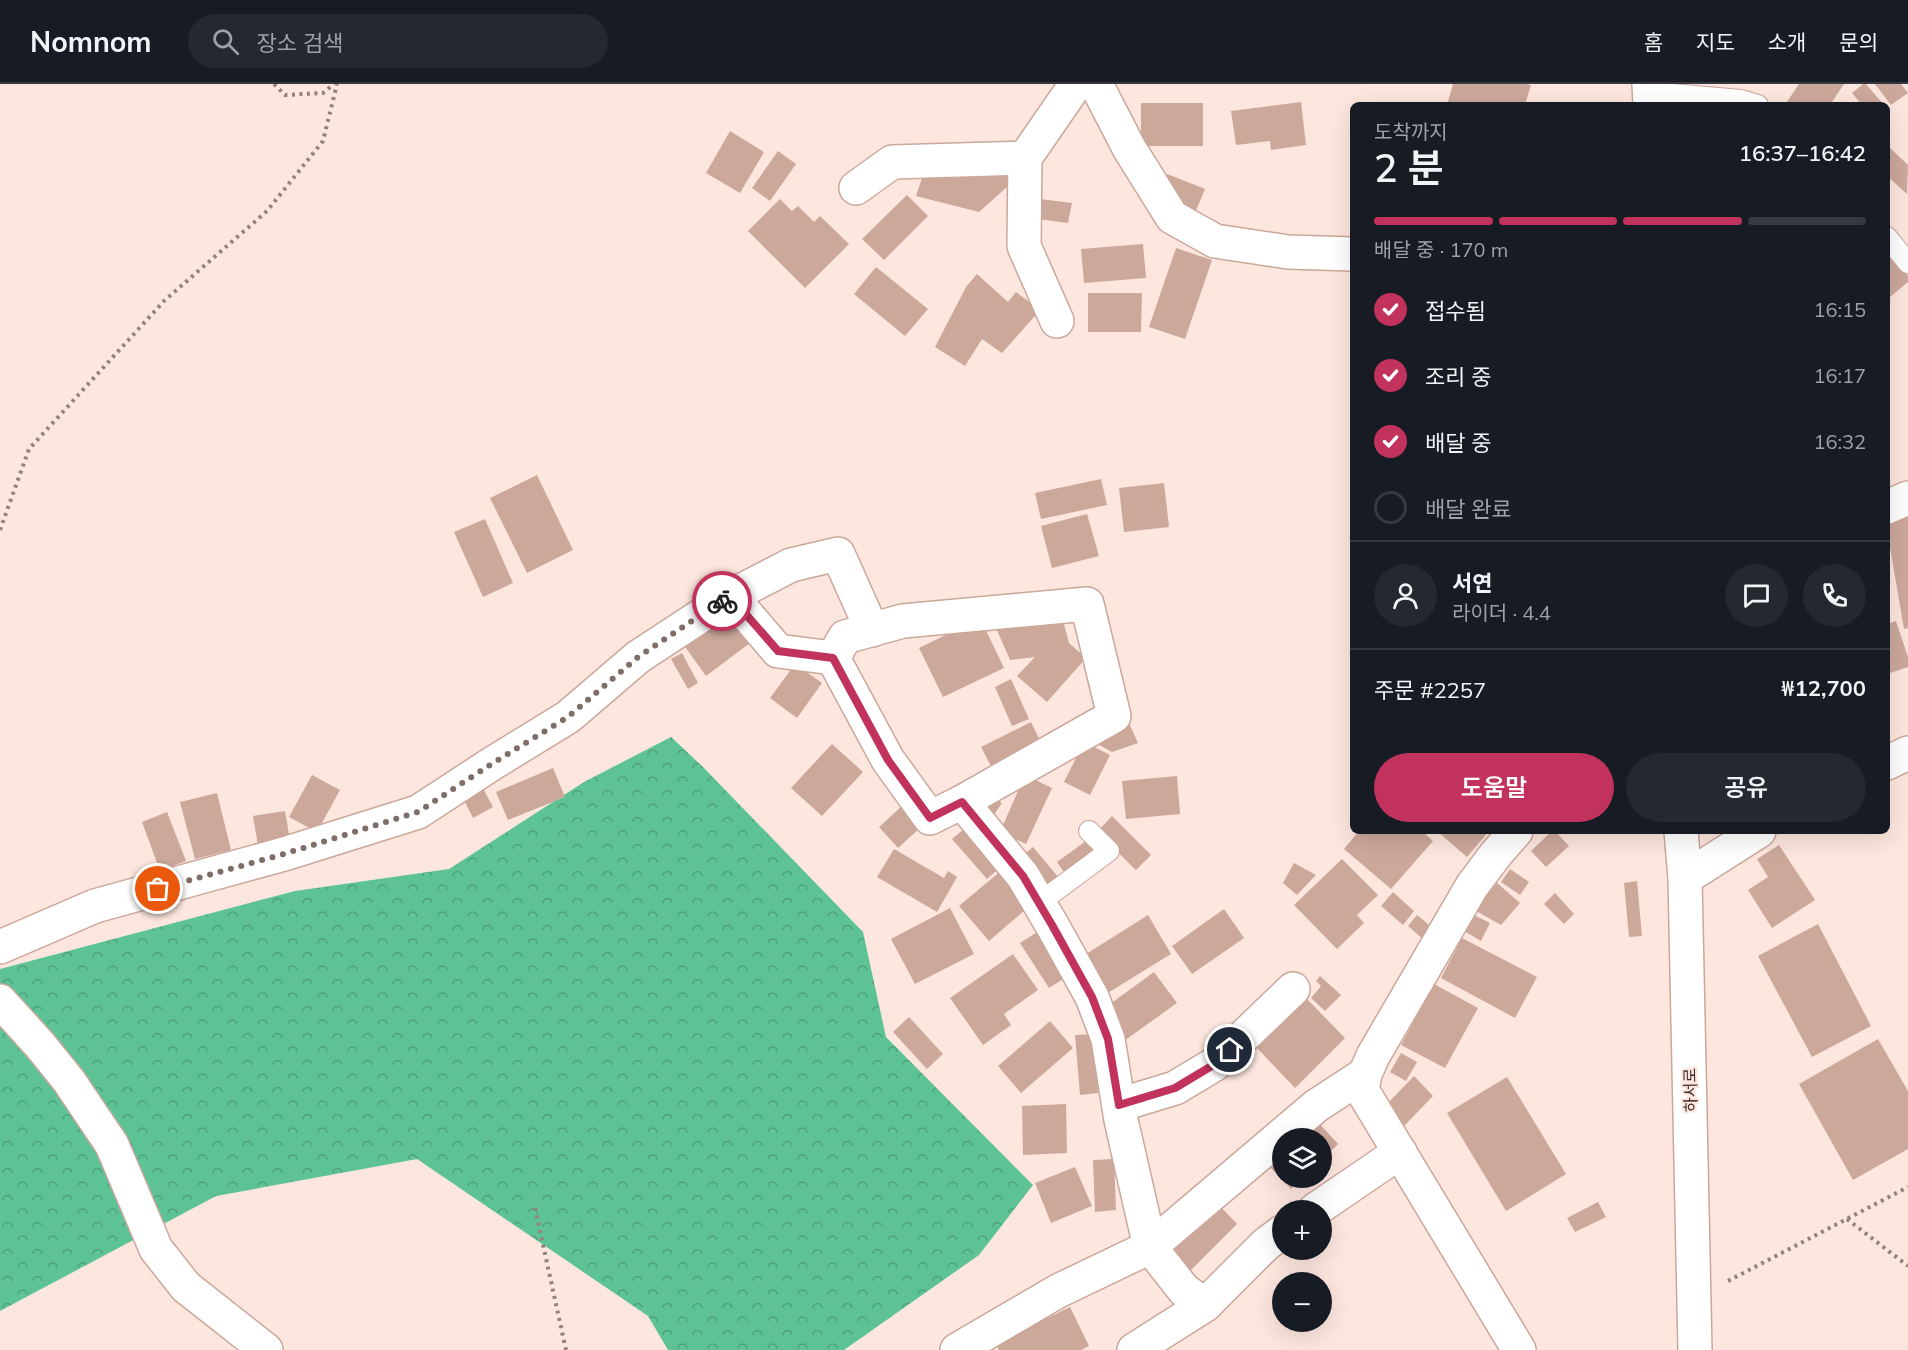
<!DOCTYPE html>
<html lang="ko">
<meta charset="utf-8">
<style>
:root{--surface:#171b24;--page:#242831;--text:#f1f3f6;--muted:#9ea1a6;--line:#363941;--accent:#c1325c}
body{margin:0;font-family:Mulish,"Noto Sans KR",sans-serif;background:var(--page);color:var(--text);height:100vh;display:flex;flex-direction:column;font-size:22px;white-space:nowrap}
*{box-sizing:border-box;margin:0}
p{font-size:20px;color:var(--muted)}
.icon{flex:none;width:33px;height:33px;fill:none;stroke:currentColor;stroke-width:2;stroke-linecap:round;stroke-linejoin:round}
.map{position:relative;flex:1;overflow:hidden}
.details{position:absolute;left:1350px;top:18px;width:540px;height:732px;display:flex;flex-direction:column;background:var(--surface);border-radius:9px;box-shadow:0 6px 24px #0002}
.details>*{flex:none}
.tools{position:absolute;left:1272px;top:1044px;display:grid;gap:12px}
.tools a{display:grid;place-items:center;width:60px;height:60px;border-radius:50%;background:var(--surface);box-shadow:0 6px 24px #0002;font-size:30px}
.pin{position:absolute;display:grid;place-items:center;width:51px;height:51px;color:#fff;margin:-26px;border:3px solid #fff;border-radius:50%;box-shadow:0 2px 6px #0007}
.courier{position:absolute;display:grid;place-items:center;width:60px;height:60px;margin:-30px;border:4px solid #c1325c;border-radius:50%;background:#fff;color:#222;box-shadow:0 2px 8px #0007}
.overview em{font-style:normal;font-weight:600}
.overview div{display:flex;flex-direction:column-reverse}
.overview{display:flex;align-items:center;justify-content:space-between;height:102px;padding:0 24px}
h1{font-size:39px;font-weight:600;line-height:45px}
.bar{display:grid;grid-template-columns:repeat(4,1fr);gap:9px 6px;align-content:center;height:72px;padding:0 24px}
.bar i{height:8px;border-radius:4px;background:var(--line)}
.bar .active{background:var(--accent)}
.bar p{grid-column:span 4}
.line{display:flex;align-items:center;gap:15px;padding:0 24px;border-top:2px solid var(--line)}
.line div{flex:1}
.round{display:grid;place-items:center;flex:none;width:63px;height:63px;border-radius:32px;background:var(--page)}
ol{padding:0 24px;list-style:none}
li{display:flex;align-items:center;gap:18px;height:66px}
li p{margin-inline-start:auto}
li .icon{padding:6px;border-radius:50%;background:var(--accent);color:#fff;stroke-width:4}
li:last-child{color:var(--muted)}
li i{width:33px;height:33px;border:3px solid var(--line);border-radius:50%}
.cta{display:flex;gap:12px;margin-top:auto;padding:12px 24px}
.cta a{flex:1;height:69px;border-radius:36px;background:var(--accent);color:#fff;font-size:24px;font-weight:600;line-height:69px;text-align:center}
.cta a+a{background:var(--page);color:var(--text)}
header{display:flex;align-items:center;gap:36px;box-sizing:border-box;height:84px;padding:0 30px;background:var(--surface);border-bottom:2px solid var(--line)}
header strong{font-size:28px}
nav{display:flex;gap:33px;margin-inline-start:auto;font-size:21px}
.search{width:420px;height:54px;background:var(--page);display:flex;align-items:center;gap:15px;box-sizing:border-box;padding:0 21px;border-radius:33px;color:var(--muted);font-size:22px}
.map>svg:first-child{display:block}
.forest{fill:url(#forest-crowns)}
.building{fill:#cca89b}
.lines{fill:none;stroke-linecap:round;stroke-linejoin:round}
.service-casing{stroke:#cba79a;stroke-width:22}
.minor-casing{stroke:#cba79a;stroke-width:36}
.tertiary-casing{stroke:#cba79a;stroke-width:36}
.path{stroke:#93817a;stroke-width:4;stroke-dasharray:3 4.5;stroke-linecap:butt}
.service{stroke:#fff;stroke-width:20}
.minor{stroke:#fff;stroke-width:33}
.tertiary{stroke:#fff;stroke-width:33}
.done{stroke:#7f6d67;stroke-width:6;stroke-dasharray:0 10.8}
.route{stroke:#c1325c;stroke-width:8}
.labels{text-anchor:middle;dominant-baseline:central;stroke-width:4.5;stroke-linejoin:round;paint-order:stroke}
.street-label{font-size:16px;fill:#3b2c27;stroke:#fde6de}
</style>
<header>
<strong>Nomnom</strong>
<div class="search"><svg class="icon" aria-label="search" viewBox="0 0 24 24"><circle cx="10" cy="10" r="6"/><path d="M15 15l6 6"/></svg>장소 검색</div>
<nav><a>홈</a><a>지도</a><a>소개</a><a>문의</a></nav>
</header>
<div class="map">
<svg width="1908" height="1266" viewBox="0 0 1908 1266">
<defs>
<pattern id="forest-crowns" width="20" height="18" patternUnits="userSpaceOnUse" patternTransform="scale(1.5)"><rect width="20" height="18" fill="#5dc397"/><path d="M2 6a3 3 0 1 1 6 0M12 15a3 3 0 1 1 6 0" fill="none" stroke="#4e9f7b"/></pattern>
</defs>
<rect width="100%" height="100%" fill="#fde6de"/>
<polygon class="forest" points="671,653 703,683 863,848 886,953 1033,1101 979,1171 844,1266 668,1266 648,1232 417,1075 216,1112 0,1227 0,885 295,807 449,785 584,698"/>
<g class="building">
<polygon points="1453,0 1526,0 1531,1 1525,21 1447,21"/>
<polygon points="1799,0 1844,0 1830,21 1785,21"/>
<polygon points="1863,0 1866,0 1883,20 1862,21 1852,9"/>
<polygon points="1875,0 1901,0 1908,9 1891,21"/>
<polygon points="1301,18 1306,61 1271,66 1270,57 1236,61 1231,27"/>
<rect x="1141" y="19" width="62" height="43"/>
<polygon points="730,47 764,68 740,109 706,89"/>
<polygon points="1887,61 1908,81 1907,110 1887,92"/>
<polygon points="778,67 796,80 770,117 752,104"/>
<polygon points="925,85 1011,88 1016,95 979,128 916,112"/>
<polygon points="1167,90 1205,105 1195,129 1172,120 1162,104"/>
<polygon points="907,111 928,132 884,176 862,155"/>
<polygon points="780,115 792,127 798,122 814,138 820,132 849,160 805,204 748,147"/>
<polygon points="1040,115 1072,119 1068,139 1038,135"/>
<polygon points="1143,160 1146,194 1084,199 1081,165"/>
<polygon points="1176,164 1212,176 1185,255 1149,243"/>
<polygon points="1890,170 1908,192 1908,198 1890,213 1887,209 1887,173"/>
<polygon points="876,183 928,225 905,252 854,210"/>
<polygon points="977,190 1008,218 1016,208 1040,226 1002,269 982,255 965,282 935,263 966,203"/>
<polygon points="1088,209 1142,209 1141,248 1088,248"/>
<polygon points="537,391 573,466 527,489 490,414"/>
<polygon points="1101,395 1107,421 1041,435 1035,409"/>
<polygon points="1164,399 1169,443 1124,448 1119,404"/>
<polygon points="1087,430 1099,472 1052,484 1041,442"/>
<polygon points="1908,432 1908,544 1904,545 1887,446 1887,435"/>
<polygon points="485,435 513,499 483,513 454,448"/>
<polygon points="731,524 754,556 706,592 683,560"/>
<polygon points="1061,529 1069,559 1086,574 1047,618 1017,592 1035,573 1010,576 993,537"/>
<polygon points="980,534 1004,584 943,613 919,564"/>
<polygon points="1896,537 1908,573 1908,583 1887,590 1887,540"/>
<polygon points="682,569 698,599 688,605 671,575"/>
<polygon points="795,580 822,599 797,634 770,614"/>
<polygon points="1011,595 1029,635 1012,642 995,603"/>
<polygon points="1031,638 1043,663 994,688 981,663"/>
<polygon points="1129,639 1138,659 1112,668 1092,657"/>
<polygon points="1084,658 1110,671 1090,711 1064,698"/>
<polygon points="832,660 863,688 822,732 791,704"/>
<polygon points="553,684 565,713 508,736 496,708"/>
<polygon points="312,691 340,706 317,748 289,733"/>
<polygon points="1025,691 1052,704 1026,760 1000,748"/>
<polygon points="1177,692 1180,730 1126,735 1122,697"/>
<polygon points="479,697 493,723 473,734 460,708"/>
<polygon points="217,709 231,766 195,775 180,718"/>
<polygon points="992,712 1002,719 991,735 981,728"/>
<polygon points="902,722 921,743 898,764 879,743"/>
<polygon points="285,727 290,756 258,762 253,732"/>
<polygon points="167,728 186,777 160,787 142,738"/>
<polygon points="1112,732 1151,771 1136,786 1097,748"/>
<polygon points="970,740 1005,779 987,795 952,755"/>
<polygon points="1359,747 1422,747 1433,757 1391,805 1344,765"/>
<polygon points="1437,747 1489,747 1467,773"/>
<polygon points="1552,747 1555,747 1569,762 1546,783 1531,767"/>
<polygon points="1090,754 1100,766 1066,791 1057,778"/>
<polygon points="1779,761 1815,816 1772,844 1748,806 1768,793 1757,775"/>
<polygon points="1033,763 1059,794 1043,808 1017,776"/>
<polygon points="894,765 944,794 948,787 957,793 937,828 877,793"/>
<polygon points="1342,775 1378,811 1357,831 1364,839 1337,865 1294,821"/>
<polygon points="1294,779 1316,791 1297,811 1283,799"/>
<polygon points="1510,785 1529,798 1520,811 1501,798"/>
<polygon points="1002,786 1032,820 989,857 959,822"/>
<polygon points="1637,797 1642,852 1629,853 1624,799"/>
<polygon points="1496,798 1520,819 1501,841 1476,827"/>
<polygon points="1393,808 1414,827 1403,841 1381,822"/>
<polygon points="1555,809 1574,830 1564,840 1544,820"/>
<polygon points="950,824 974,870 915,900 891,855"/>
<polygon points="1224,825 1244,854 1192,890 1172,862"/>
<polygon points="1148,831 1171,870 1106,910 1083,872"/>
<polygon points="1417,831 1435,846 1425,857 1408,842"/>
<polygon points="1474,831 1490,839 1481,857 1464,847"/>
<polygon points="1818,840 1871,942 1812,973 1758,872"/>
<polygon points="1039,847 1068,892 1049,904 1020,859"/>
<polygon points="1462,854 1537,893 1515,934 1441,894"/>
<polygon points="1013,870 1038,906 1004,930 1011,941 983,961 950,914"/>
<polygon points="1154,888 1177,919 1124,957 1102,926"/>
<polygon points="1320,892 1341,911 1325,927 1311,914 1321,902 1316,897"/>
<polygon points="1434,900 1478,924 1445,984 1401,961"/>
<polygon points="1305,913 1345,954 1295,1004 1255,962"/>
<polygon points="909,933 943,970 927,985 893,948"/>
<polygon points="1050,937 1073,964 1021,1009 998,982"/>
<polygon points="1094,950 1098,1009 1080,1011 1075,951"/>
<polygon points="1878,955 1908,1007 1908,1065 1853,1096 1799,1000"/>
<polygon points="1401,969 1417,978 1406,997 1390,988"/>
<polygon points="1414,992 1433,1012 1404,1042 1390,1029 1389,1018"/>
<polygon points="1507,993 1566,1090 1506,1127 1447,1029"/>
<polygon points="1066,1020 1067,1069 1023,1071 1022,1022"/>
<polygon points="1316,1036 1338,1060 1322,1076 1322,1054 1297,1054"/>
<polygon points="1282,1068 1282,1094 1303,1094 1291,1105 1268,1081"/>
<polygon points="1114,1075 1116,1126 1095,1128 1093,1076"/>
<polygon points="1075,1083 1092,1122 1051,1139 1035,1099"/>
<polygon points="1598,1118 1606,1133 1575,1148 1567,1134"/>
<polygon points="1219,1121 1237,1140 1185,1192 1166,1173"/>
<polygon points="1070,1223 1089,1262 1081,1266 999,1266 996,1259"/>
</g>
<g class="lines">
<g class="service-casing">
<g id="service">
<polyline points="1649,8 1741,16 1758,21"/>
<polyline points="1887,153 1908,179"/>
<polyline points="1039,819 1109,767 1089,747"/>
</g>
</g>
<g class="minor-casing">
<g id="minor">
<polyline points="1096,0 1129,64 1172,133 1215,157 1288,168 1353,170"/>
<polyline points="1025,74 1024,162 1057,237"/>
<polyline points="856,104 892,78 1025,74 1076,0"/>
<polyline points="1887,423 1908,414"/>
<polyline points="731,512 791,481 838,470 872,546"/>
<polyline points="833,574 888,676 930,734 962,718 1023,792 1052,841 1092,913 1108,955 1121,1036 1150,1163 1058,1207 957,1266"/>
<polyline points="833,574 845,553 903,537 1087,520 1114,632 962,718"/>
<polyline points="1887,679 1908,669"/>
<polyline points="1516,747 1496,770 1472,802 1373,972 1365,990 1362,1006 1519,1266"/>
<polyline points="1685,794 1759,747"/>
<polyline points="0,863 95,822 284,770 418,728 493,679 568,633 638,573 731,512 778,567 833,574"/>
<polyline points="0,917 40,961 69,997 112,1061 156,1165 186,1203 266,1266"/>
<polyline points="1119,1021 1175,1004 1215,980 1293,905"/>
<polyline points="1315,1126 1400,1068"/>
<polyline points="1205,1221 1184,1206 1150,1163 1316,1022 1365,990"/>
<polyline points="1134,1266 1205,1221 1266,1160 1282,1148"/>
</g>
</g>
<g class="tertiary-casing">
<g id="tertiary">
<polyline points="1649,0 1650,21"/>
<polyline points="1681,747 1685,794 1695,1266"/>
</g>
</g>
<g class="path">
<polyline points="274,0 285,11 323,9 334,0"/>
<polyline points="0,446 29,365 164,217 267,127 323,57 337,0"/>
<polyline points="535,1124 566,1266"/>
<polyline points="1847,1135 1908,1182"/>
<polyline points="1728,1197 1908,1103"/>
</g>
<use href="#service" class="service"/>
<use href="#minor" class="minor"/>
<use href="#tertiary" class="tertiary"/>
</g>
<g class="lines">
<polyline class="done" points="158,805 284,770 418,728 493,679 568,633 638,573 722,517"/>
<polyline class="route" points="722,517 730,512 778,567 833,574 888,676 930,734 962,718 1023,792 1052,841 1092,913 1108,955 1119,1021 1175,1004 1215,980 1230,966"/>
</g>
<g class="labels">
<g class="street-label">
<text transform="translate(1690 1006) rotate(-91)">하서로</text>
</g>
</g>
</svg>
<div class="tools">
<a><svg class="icon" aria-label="layers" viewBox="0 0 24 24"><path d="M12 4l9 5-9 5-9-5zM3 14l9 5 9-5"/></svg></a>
<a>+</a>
<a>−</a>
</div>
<div class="pin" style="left:158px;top:805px;background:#ea580c"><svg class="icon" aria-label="bag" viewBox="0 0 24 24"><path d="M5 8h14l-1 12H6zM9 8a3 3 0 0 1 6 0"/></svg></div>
<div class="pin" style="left:1230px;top:966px;background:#1f2937"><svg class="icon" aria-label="home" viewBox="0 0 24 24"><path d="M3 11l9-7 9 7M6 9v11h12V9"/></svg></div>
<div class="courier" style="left:722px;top:517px"><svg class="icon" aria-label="bike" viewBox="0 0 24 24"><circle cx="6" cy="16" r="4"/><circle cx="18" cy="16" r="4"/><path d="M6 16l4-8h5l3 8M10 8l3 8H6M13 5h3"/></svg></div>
<section class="details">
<div class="overview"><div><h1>2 분</h1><p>도착까지</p></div><em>16:37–16:42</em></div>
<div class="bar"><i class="active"></i><i class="active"></i><i class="active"></i><i></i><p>배달 중 · 170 m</p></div>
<ol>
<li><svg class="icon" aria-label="check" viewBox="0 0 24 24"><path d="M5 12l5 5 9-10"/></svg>접수됨<p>16:15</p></li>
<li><svg class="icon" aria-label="check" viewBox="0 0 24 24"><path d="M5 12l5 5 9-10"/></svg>조리 중<p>16:17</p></li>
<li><svg class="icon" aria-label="check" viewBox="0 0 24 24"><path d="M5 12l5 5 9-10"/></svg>배달 중<p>16:32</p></li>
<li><i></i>배달 완료</li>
</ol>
<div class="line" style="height:108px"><a class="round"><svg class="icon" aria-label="person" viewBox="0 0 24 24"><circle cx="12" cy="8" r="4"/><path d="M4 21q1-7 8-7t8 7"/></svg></a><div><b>서연</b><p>라이더 · 4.4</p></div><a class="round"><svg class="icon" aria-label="chat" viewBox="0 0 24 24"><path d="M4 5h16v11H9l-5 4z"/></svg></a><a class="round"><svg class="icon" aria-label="phone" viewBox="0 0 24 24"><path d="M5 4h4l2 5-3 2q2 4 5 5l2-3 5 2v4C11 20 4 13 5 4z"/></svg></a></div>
<div class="line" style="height:78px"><div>주문 #2257</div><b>₩12,700</b></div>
<div class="cta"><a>도움말</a><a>공유</a></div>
</section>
</div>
